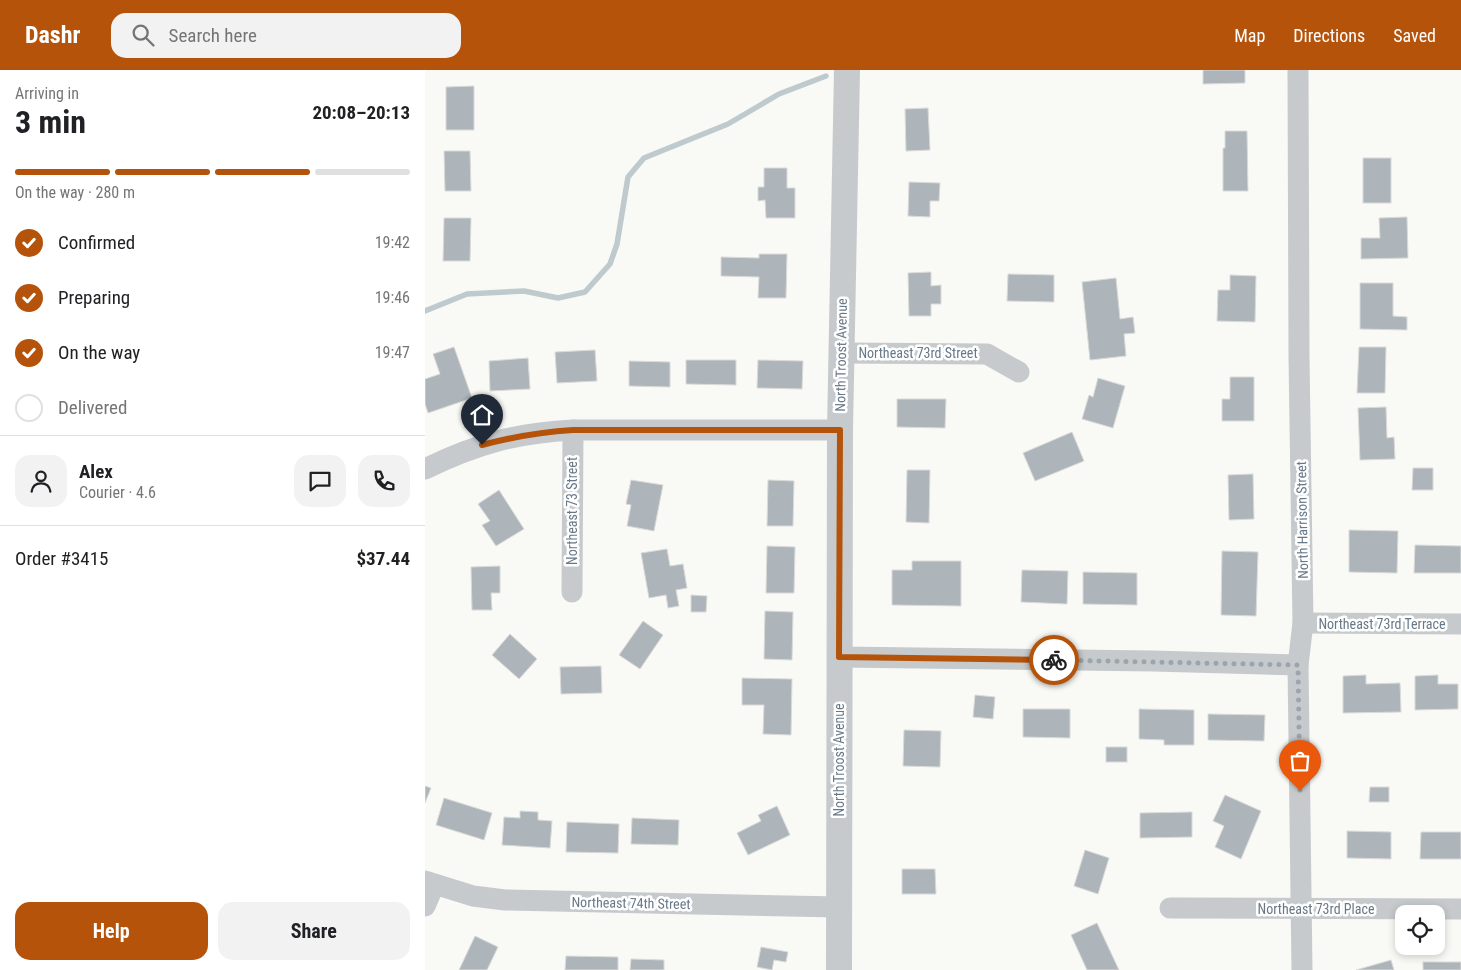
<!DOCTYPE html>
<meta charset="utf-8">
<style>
:root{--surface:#fff;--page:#f2f2f2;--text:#202124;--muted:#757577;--line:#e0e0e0;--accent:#b45309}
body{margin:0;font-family:"Roboto Condensed",sans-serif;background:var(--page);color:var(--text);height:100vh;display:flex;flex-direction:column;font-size:19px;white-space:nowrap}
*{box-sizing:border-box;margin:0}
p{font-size:16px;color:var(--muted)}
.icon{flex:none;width:28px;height:28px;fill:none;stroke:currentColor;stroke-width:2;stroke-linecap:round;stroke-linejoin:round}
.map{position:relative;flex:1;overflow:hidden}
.sheet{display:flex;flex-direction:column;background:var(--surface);width:425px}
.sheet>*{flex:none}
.tools{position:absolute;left:970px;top:835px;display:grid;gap:10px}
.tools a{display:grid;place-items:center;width:50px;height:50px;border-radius:10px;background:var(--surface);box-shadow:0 2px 8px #0003;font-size:25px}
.pin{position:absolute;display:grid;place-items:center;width:42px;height:42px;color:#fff;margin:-51px -21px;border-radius:50% 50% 50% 0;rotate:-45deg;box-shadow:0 0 5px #0007}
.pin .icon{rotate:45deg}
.courier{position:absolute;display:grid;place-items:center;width:50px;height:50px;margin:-25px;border:4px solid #b45309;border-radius:50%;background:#fff;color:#222;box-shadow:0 1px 6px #0007}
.overview em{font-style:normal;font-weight:700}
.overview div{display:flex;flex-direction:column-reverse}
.overview{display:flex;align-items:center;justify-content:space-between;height:85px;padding:0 15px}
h1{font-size:32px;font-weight:700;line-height:38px}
.bar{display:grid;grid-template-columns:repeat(4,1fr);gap:8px 5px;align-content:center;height:60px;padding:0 15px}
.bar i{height:6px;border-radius:4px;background:var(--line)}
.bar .on{background:var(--accent)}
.bar p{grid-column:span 4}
.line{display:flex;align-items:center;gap:12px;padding:0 15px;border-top:1px solid var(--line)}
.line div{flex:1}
.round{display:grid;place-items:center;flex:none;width:52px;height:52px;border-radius:15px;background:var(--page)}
ol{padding:0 15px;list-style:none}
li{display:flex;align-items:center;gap:15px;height:55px}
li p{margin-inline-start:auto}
li .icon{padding:5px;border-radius:50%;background:var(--accent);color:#fff;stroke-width:4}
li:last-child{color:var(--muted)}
li i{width:28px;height:28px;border:2px solid var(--line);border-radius:50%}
.action{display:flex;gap:10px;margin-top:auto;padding:10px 15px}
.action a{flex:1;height:58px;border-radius:15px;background:var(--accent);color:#fff;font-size:20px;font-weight:700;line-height:58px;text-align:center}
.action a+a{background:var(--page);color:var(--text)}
header{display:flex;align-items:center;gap:30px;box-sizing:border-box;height:70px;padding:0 25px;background:var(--accent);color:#fff}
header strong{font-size:24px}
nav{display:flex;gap:28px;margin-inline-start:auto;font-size:18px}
.search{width:350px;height:45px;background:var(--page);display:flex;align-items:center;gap:12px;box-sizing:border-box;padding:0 18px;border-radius:15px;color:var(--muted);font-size:19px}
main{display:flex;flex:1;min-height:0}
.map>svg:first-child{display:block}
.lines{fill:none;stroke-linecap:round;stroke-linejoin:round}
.stream{stroke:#bfcace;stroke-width:5.5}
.building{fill:#adb5bb;stroke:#dadad8}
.minor{stroke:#c6cacd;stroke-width:21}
.tertiary{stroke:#c6cacd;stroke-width:26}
.done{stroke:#9aa5ae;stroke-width:5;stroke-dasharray:0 9}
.route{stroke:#b45309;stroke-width:6}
.labels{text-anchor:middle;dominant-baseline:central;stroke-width:5;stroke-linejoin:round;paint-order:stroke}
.street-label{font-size:14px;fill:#677888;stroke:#fff}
</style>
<header>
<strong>Dashr</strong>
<div class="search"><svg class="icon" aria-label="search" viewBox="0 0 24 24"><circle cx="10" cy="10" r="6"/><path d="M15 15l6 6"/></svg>Search here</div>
<nav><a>Map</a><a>Directions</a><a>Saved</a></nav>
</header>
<main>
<section class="sheet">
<div class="overview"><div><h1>3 min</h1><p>Arriving in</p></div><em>20:08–20:13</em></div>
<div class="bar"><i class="on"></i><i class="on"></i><i class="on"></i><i></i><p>On the way · 280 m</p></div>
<ol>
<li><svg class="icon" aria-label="check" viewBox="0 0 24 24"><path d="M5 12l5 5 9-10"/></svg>Confirmed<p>19:42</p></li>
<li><svg class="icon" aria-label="check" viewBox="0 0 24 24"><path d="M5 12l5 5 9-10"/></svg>Preparing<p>19:46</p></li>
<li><svg class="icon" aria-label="check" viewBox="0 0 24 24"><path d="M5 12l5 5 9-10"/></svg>On the way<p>19:47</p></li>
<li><i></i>Delivered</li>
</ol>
<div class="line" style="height:90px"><a class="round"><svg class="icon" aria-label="person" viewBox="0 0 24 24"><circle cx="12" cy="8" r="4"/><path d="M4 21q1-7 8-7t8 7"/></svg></a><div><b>Alex</b><p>Courier · 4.6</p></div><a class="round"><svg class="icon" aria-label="chat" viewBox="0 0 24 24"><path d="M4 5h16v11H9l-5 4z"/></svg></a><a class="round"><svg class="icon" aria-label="phone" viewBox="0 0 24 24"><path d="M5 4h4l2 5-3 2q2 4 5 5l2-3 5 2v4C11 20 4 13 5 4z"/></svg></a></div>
<div class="line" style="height:65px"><div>Order #3415</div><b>$37.44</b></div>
<div class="action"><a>Help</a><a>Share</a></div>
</section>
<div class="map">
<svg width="1036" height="900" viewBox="0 0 1036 900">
<rect width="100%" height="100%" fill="#f9f9f6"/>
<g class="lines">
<polyline class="stream" points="0,241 42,224 99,221 133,228 160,222 185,194 192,174 203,107 219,88 303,54 354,24 401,6"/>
</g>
<g class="building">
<polygon points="778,0 820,0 820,13 778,14"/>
<polygon points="49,16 49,60 21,60 21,17"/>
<polygon points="503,38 505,80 481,81 480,39"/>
<polygon points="800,61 822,61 823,121 798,121 798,78 800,78"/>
<polygon points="19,81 45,81 46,121 20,121"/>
<rect x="938" y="88" width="28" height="45"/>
<polygon points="339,98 362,98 362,118 370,118 370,148 341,148 340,130 333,131 333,117 339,117"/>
<polygon points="484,112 515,113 514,131 505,131 505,147 483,146"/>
<polygon points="982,147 983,188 936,189 936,168 955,168 954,148"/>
<polygon points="19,148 46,148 45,191 18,191"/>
<polygon points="334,184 362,184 361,228 333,228 334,207 296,206 296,187 334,188"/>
<polygon points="506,202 506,216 516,215 516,234 506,234 506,246 484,246 483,203"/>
<polygon points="583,204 629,205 629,232 582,231"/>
<polygon points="805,205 831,206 830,252 792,251 793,220 805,220"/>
<polygon points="691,208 695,249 708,247 710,263 699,264 701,286 665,290 657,212"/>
<polygon points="935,213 968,213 968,246 982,247 982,260 935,259"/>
<polygon points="29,277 47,328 3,343 0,334 0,309 15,304 8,284"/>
<polygon points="934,277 961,277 960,323 932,323"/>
<polygon points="170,280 172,311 132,313 130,282"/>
<polygon points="103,288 105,319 65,321 64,291"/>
<polygon points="261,290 311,290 311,315 261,314"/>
<polygon points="333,290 378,291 377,319 332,318"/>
<polygon points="204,291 245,292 245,317 204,316"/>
<polygon points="805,307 829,307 829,351 797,351 797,329 805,329"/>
<polygon points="673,308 700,316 688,358 657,349 664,325 668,327"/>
<polygon points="472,329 521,329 520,358 472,357"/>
<polygon points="961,337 962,368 969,367 970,389 935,390 933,338"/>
<polygon points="647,362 659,391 610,411 598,383"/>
<polygon points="988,398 1008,398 1008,420 987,420"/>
<polygon points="482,400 505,400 504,453 481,452"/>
<polygon points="828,404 829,449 804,450 803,405"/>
<polygon points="206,410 238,415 229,461 202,456 206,435 201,434"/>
<polygon points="343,410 369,411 368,456 342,456"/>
<polygon points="74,420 99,459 71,476 57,455 65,451 53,434"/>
<polygon points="924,460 973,461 972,503 924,502"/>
<polygon points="990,475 1036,476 1036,503 989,503"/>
<polygon points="342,476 370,477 369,523 341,523"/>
<polygon points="242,479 245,496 258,494 262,518 251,520 254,536 243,538 241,525 224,528 216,483"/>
<polygon points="797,481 833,482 831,546 796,545"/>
<polygon points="487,491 536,491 536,536 467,535 467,500 487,500"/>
<polygon points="75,496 75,523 66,523 67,540 47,540 46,497"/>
<polygon points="597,500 643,501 642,534 596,532"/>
<polygon points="658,502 712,503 712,535 658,534"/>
<polygon points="266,525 282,526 281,542 266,542"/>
<polygon points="340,541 368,542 367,590 339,589"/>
<polygon points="218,551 238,565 215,599 194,585"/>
<polygon points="85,564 112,589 94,609 67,585"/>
<polygon points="176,596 177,623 136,624 135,597"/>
<polygon points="941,605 941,614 975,613 976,642 918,643 918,606"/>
<polygon points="1013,605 1013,614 1033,614 1033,639 990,640 990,606"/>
<polygon points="317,608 367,609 366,665 338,664 339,635 317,635"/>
<polygon points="550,625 570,627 568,649 548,647"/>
<polygon points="598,639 645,639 645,668 598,667"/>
<polygon points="714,639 769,640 769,675 739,675 739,670 714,669"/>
<polygon points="783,644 840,645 839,671 783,670"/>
<polygon points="479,660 516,661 515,697 478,696"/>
<rect x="681" y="677" width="21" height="15"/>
<polygon points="0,716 6,718 0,733"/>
<polygon points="945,717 964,717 964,732 944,732"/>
<polygon points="800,725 836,741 816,789 790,777 799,756 788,751"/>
<polygon points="19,728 67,743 59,770 11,755"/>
<polygon points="352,736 365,765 323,785 312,763 336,751 333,745"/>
<polygon points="95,741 113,742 113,750 127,751 125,778 77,775 79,747 95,748"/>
<polygon points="767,742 767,767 715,768 715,743"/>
<polygon points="207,748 254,750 253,775 206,774"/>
<polygon points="142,752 194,754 193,783 141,782"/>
<polygon points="922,761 966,762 966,789 922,788"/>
<polygon points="996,762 1036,762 1036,789 995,789"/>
<polygon points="660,780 684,788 673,824 649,816"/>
<polygon points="477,799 510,799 511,824 477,824"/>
<polygon points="672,853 694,900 662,900 646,865"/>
<polygon points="50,866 73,877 62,900 34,900"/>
<polygon points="336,877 363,882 361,892 349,890 347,900 332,897"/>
<polygon points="141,886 193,887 193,900 140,900"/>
<polygon points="206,889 239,890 239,900 205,900"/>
<polygon points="966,890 969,900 931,900"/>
<rect x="998" y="892" width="38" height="8"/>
</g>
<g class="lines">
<g class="minor">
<polyline points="873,0 874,287 878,553 873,595 877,900"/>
<polyline points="416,283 562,284 594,302"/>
<path d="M 0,399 C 51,374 91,363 148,360 L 415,360"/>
<polyline points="147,522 148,360"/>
<polyline points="878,553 1036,554"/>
<polyline points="414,587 728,591 873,595"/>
<polyline points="0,811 48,826 80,830 414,837"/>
<polyline points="0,836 9,815"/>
<polyline points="745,838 1036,839"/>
</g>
<polyline class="tertiary" points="414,900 415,360 422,0"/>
</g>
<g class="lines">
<polyline class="done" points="629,590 873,595 875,721"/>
<path class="route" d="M 57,375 C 87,367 116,362 148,360 L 415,360 L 414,587 L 629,590"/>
</g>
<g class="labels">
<g class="street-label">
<text x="493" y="283">Northeast 73rd Street</text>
<text transform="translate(416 285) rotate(-89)">North Troost Avenue</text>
<text transform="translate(147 441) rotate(-90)">Northeast 73 Street</text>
<text transform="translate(877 450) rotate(-91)">North Harrison Street</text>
<text x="957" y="554">Northeast 73rd Terrace</text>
<text transform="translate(414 690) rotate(-90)">North Troost Avenue</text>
<text transform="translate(206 833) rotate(1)">Northeast 74th Street</text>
<text x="891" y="839">Northeast 73rd Place</text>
</g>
</g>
</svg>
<div class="tools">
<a><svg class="icon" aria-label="locate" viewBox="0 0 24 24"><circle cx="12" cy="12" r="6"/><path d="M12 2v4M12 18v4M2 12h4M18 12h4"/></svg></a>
</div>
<div class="pin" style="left:875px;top:721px;background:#ea580c"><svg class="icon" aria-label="bag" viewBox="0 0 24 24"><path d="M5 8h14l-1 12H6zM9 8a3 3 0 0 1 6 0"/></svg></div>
<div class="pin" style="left:57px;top:375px;background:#1f2937"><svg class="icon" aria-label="home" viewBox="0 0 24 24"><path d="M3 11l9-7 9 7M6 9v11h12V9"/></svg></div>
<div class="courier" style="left:629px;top:590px"><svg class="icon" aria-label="bike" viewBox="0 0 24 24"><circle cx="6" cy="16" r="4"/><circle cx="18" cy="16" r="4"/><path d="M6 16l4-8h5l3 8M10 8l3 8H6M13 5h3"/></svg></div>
</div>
</main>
